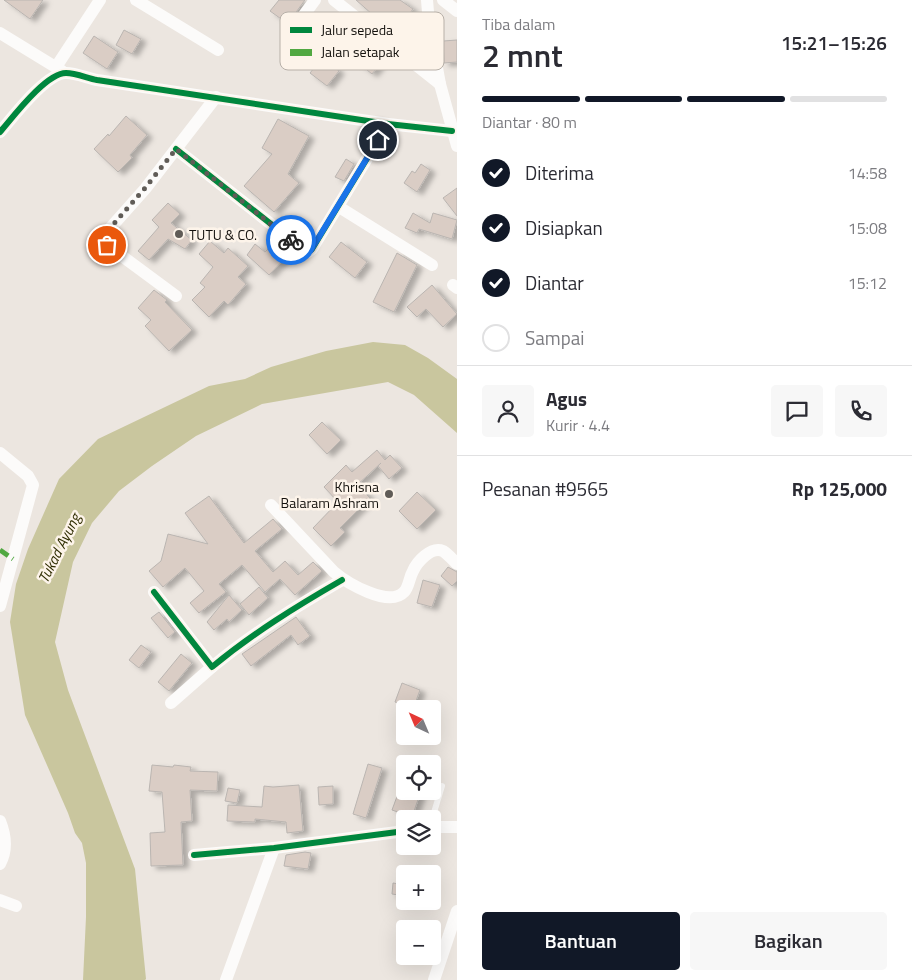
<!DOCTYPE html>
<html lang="id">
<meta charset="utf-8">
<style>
:root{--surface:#fff;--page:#f7f7f7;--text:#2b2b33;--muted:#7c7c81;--line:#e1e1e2;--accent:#111827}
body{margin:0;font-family:"Titillium Web",sans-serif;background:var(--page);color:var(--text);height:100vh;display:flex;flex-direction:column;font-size:19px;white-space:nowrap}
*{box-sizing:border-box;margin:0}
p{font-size:16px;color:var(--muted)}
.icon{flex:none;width:28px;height:28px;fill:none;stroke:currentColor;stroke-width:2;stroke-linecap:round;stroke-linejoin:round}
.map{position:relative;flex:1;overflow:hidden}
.panel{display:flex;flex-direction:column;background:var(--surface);width:455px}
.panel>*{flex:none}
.needle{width:32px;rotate:316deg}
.buttons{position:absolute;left:396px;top:700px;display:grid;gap:10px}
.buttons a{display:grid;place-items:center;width:45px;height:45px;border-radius:5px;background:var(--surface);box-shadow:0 5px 20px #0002;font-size:25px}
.pin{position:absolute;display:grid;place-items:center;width:42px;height:42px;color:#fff;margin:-21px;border:2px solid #fff;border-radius:50%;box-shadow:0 1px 5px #0007}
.courier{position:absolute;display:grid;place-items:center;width:50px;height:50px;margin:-25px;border:4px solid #1a73e8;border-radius:50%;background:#fff;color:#222;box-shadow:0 1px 6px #0007}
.head em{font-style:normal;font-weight:600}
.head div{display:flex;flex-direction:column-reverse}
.head{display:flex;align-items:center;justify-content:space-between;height:85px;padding:0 25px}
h1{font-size:32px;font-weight:600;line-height:38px}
.bar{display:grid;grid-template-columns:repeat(4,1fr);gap:8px 5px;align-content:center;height:60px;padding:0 25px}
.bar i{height:6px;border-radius:4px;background:var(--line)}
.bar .active{background:var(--accent)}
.bar p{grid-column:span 4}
.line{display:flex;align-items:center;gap:12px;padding:0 25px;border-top:1px solid var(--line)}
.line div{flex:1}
.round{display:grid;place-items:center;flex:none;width:52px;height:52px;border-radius:5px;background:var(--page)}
ol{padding:0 25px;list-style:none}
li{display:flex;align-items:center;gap:15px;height:55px}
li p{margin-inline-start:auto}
li .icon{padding:5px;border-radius:50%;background:var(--accent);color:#fff;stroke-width:4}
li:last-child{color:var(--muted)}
li i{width:28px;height:28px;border:2px solid var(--line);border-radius:50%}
.primary-button{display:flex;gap:10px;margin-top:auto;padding:10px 25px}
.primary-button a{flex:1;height:58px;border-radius:5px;background:var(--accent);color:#fff;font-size:20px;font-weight:600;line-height:58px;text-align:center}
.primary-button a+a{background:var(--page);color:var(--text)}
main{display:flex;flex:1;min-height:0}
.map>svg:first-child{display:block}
.water{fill:#c9c69e}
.building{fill:#dacdc5;stroke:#bab5b1;filter:url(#shadow)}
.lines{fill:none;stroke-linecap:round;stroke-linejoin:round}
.service{stroke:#fcfbfa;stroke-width:6}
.minor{stroke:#fcfbfa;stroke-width:12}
.quiet{stroke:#51a841;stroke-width:5;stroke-dasharray:10 5;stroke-linecap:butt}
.cycleway-casing{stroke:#fdf4ea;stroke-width:9}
.cycleway{stroke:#00873e;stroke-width:6}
.done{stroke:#605c57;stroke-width:5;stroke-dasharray:0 9}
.route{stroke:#1a73e8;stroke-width:6}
.poi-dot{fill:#605c57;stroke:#fdf4ea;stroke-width:2}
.labels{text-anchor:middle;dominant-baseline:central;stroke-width:5;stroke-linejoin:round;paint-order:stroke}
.poi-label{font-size:14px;fill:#14110d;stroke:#fdf4ea;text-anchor:start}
.water-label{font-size:15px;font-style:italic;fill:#2e2c00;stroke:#fdf4ea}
.key{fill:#fdf4ea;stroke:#b7b0a8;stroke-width:1}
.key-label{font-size:14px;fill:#14110d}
</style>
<main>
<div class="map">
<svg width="457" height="980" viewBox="0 0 457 980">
<defs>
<filter id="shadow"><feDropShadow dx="5.5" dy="3" stdDeviation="2.5" flood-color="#0004"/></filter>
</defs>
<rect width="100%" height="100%" fill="#ece6e0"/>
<polygon class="water" points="373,342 405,345 428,358 457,379 457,433 414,395 388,382 262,404 196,436 152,466 119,491 92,523 73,562 55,642 68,690 135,869 146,979 145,980 83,980 86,917 86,863 82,843 75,833 68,813 25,715 10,622 16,584 28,549 59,479 98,439 209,386 245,379 271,367 326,351"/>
<g class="building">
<polygon points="4,0 43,0 30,19"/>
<polygon points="279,0 305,0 291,19 291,26 270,11"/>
<polygon points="356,0 400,0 413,9 400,26 423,36 417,52 409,49 398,40 399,38 370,18 373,15"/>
<polygon points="348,21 369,38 361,49 380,64 372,74 352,58 351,60 330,38"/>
<polygon points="124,30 141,39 132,54 116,45"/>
<polygon points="94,36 118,52 107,69 83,53"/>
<polygon points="457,40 457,62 444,63 443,41"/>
<polygon points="322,58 339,71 327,86 310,73"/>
<polygon points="126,116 147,135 130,155 132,158 118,172 94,149 108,134 109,136"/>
<polygon points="278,119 309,136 288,174 299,183 274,212 244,186 272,154 262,148"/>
<polygon points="346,159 354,164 344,181 335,177"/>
<polygon points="421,164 430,170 417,192 404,183 412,171 415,173"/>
<polygon points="457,188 457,216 443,198"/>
<polygon points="168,203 180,214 171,223 192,240 185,249 168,239 149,260 138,251 159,227 152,220"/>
<polygon points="413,213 430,223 433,213 457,220 452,239 419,229 417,233 405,228"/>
<polygon points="277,239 292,251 269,275 247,255 255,244 265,252"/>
<polygon points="210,241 224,253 228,248 248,266 238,277 246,284 228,305 224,301 209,317 192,300 205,287 200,283 213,267 199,254"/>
<polygon points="341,242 367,262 355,278 329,257"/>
<polygon points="397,253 417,265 394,312 373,302"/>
<polygon points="432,285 457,314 443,327 426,309 417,317 407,307"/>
<polygon points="154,290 167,300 165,302 192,330 169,351 145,326 151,320 138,308"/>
<polygon points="322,422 341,440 327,454 309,435"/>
<polygon points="377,450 385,460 390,455 402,468 389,479 378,466 381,463 367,476 357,485 370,498 340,528 345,532 331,546 313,528 338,502 324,487 346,465 352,472"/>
<polygon points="417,492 436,510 417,529 399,511"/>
<polygon points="209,496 244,543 273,519 282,529 255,551 273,572 285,561 298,575 313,562 322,571 295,595 280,579 265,592 242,565 219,584 226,592 199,613 190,603 204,591 185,568 163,587 149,571 161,561 168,534 208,544 185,513"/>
<polygon points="448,567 457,572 457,581 452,586 441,576"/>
<polygon points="423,580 440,585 432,607 417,603"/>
<polygon points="259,587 268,598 249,615 240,604"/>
<polygon points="229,595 242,610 229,622 227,619 214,630 207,622"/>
<polygon points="159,612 175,632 168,638 151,618"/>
<polygon points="296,617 310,636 298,645 291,635 251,666 242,654"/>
<polygon points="141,645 151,652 139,668 129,660"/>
<polygon points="181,654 192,663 169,691 158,682"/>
<polygon points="402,683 420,690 413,709 395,702"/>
<polygon points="368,764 382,768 366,818 353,814"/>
<polygon points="152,765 173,767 174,765 191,767 190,771 218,772 217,791 190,790 192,821 181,822 183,865 151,866 150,833 165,832 162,792 149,791"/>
<polygon points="299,785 303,831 287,833 286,822 255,819 255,822 227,821 228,805 262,807 264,786 273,787"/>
<polygon points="333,786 333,804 319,805 318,787"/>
<polygon points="228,788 240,790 237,803 225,801"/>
<polygon points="399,791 421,791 412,817 392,810"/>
<polygon points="305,852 311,853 308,869 284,866 286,855"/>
<polygon points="393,883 405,885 405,896 392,894"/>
</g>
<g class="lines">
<polyline class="service" points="432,819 442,786"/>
<g class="minor">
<polyline points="136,0 218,50"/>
<polyline points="334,0 440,84"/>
<polyline points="427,0 429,24 440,84 457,146"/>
<polyline points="443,0 457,11"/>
<polyline points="298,23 315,0"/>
<polyline points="0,33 62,71"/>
<polyline points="56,67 100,0"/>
<path d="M 0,132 C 13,117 46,73 66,73 C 76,73 87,78 97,80 L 388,124 L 452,131"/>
<polyline points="176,149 300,247 308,252 312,249 388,124"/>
<polyline points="339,207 432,265"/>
<polyline points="453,285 457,288"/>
<polyline points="176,296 107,245 104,240 105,234 145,189 216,97"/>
<polyline points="0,453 28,476 33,485 0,606"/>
<path d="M 271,505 L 334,572 C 347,583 389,608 404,592 C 409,587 409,578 413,571 C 417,562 431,546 443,551 C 448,554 453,560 457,564"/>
<path d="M 154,592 L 212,667 C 253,633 297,606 342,580"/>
<polyline points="171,703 212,667"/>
<path d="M 0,821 C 6,836 7,851 0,864"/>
<polyline points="432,827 457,827"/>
<polyline points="194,855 274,848 405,831"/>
<polyline points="0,900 16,906"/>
<polyline points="226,980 274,848"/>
<polyline points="434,980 457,911"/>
</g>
<polyline class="quiet" points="0,550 13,559"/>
<g class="cycleway-casing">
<g id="cycleway">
<path d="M 0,132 C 13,117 46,73 66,73 C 76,73 87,78 97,80 L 388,124 L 452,131"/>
<polyline points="176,149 300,247 308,252 312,249 388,124"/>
<path d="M 154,592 L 212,667 C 253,633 297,606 342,580"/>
<polyline points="194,855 274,848 405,831"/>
</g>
</g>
<use href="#cycleway" class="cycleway"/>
</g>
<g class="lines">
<polyline class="done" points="107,245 104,240 105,234 145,188 176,149 291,240"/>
<polyline class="route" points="291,240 306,251 311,250 378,140"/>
</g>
<g class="poi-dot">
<circle cx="179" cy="234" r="5"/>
<circle cx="389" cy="494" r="5"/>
</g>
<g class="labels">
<g class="poi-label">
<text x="189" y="234">TUTU &amp; CO.</text>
<text x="379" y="486" text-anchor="end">Khrisna<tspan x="379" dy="16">Balaram Ashram</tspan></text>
</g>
<g class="water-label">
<text transform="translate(59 548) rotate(-63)">Tukad Ayung</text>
</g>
</g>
<rect x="280" y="12" width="164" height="58" rx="8" class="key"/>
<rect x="290" y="27" width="22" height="6" fill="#00873e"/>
<rect x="290" y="49" width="22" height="7" fill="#51a841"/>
<g class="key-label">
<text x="321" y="35">Jalur sepeda</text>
<text x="321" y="57">Jalan setapak</text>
</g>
</svg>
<div class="buttons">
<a><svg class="needle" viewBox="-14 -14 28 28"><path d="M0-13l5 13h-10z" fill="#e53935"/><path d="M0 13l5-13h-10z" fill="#7c7c81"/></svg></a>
<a><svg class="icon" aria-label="locate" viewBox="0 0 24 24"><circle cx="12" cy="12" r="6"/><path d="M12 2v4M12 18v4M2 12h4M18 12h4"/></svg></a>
<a><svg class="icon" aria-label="layers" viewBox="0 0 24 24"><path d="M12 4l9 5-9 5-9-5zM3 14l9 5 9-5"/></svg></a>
<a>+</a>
<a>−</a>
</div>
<div class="pin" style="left:107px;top:245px;background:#ea580c"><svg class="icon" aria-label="bag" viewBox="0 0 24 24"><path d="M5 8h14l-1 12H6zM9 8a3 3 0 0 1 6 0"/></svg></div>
<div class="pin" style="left:378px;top:140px;background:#1f2937"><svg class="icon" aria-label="home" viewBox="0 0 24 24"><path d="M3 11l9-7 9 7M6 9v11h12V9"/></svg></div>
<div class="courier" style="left:291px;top:240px"><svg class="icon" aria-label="bike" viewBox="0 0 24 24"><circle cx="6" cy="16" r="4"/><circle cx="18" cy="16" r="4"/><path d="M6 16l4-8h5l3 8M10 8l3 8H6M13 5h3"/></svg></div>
</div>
<section class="panel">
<div class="head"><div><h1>2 mnt</h1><p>Tiba dalam</p></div><em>15:21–15:26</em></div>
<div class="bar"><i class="active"></i><i class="active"></i><i class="active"></i><i></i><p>Diantar · 80 m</p></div>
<ol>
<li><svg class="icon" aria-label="check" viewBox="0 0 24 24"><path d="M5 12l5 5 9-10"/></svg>Diterima<p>14:58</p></li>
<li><svg class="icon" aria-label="check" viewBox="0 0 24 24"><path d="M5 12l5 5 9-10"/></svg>Disiapkan<p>15:08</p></li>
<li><svg class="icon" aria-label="check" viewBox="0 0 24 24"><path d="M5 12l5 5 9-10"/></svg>Diantar<p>15:12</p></li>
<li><i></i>Sampai</li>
</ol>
<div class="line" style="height:90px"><a class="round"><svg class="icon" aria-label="person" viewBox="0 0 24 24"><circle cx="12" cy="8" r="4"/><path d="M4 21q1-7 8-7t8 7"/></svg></a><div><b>Agus</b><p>Kurir · 4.4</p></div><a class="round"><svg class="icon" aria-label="chat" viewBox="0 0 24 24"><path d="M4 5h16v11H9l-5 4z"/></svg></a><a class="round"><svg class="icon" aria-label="phone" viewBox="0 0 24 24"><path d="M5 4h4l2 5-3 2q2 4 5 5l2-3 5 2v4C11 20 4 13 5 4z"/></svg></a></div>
<div class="line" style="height:65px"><div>Pesanan #9565</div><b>Rp 125,000</b></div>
<div class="primary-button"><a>Bantuan</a><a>Bagikan</a></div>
</section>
</main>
